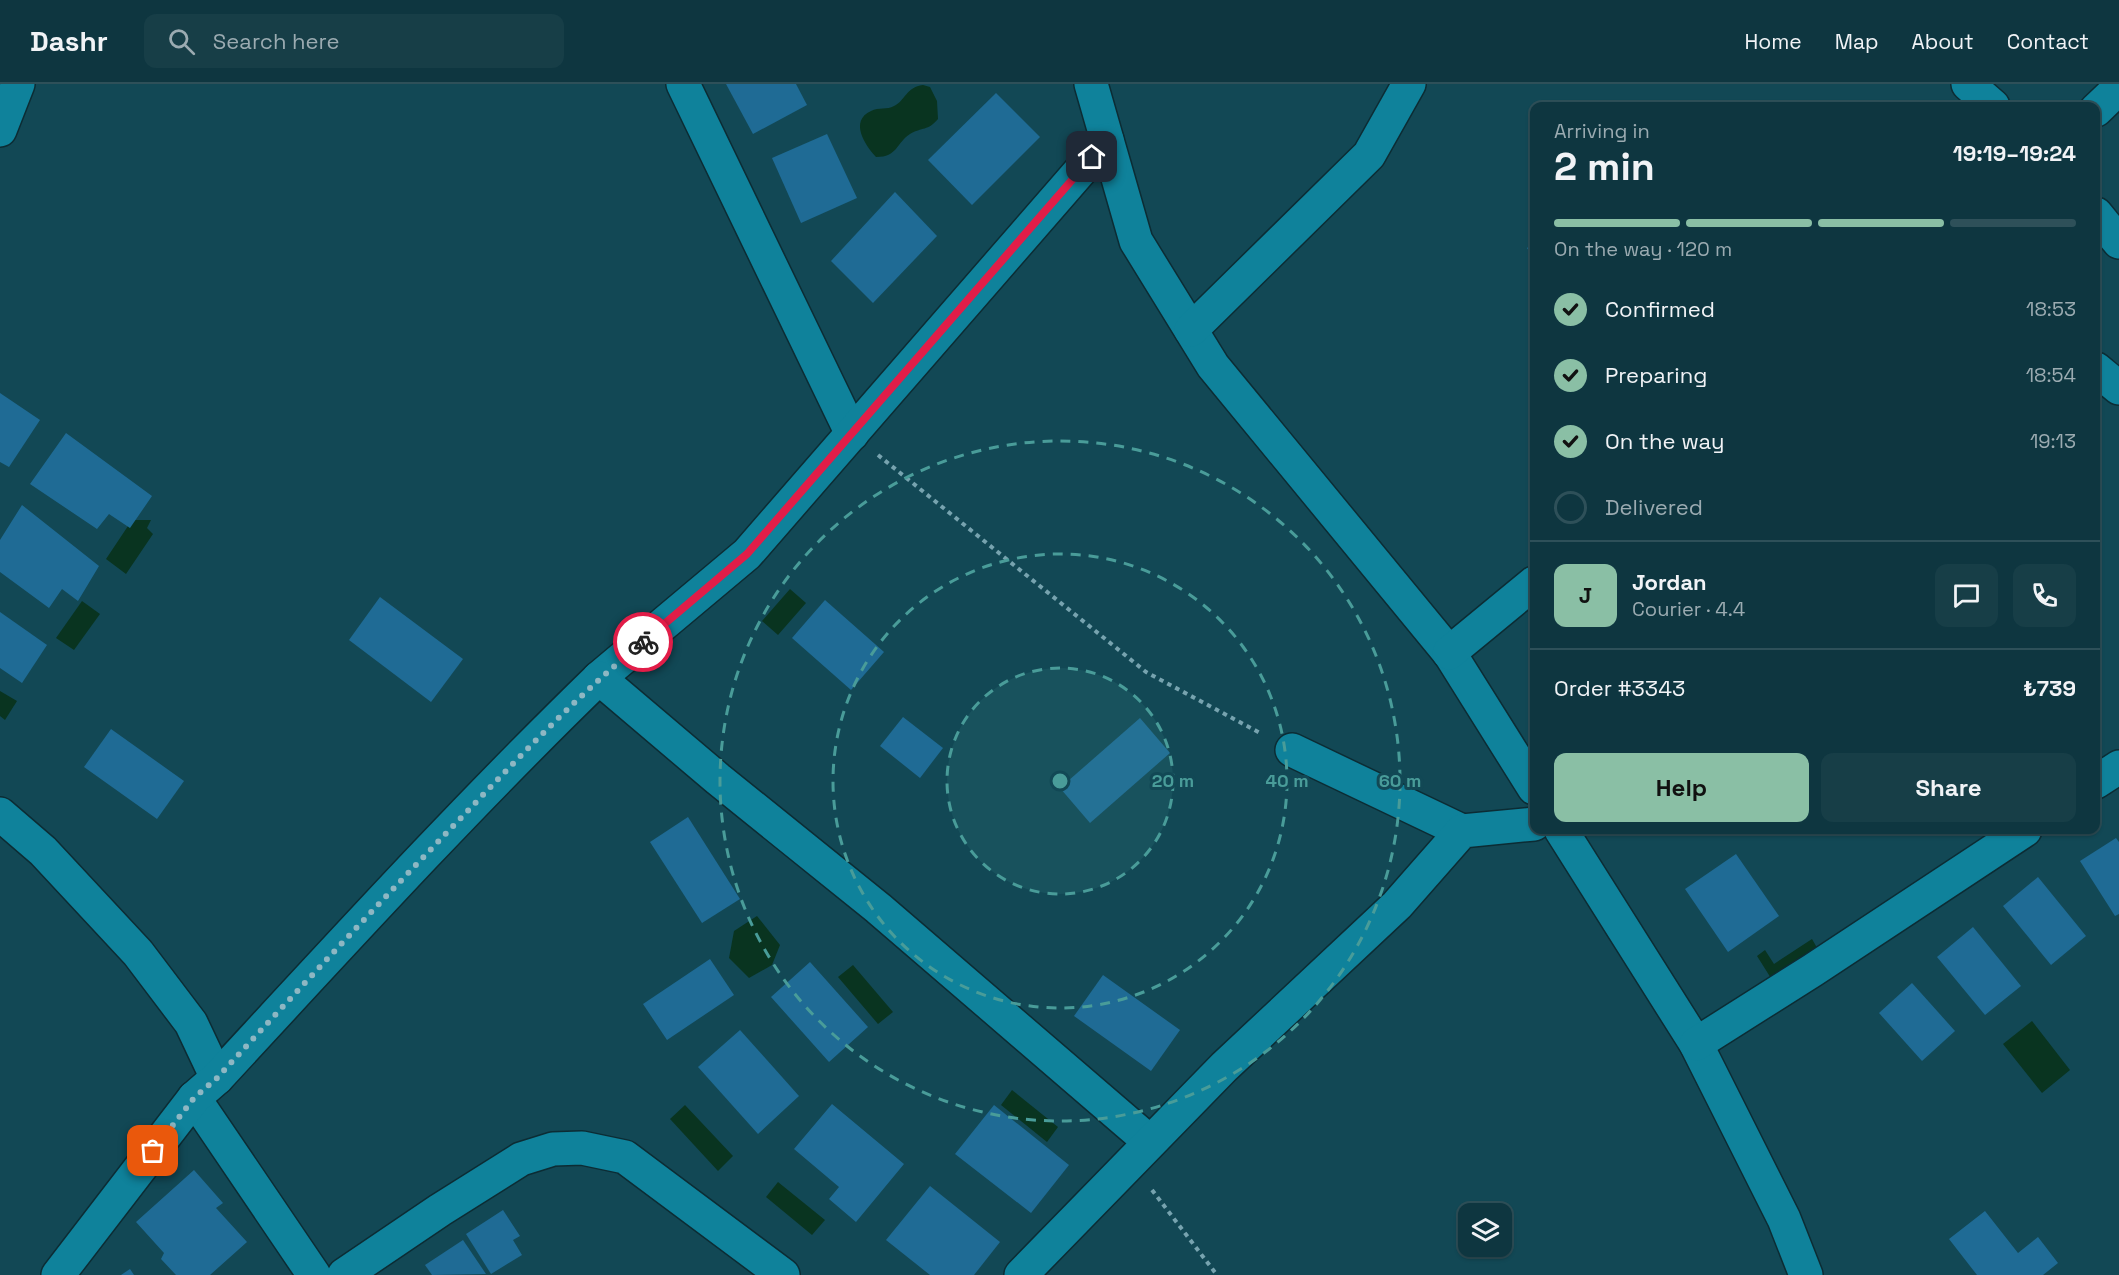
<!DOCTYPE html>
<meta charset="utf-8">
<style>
:root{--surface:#0e3640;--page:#173e47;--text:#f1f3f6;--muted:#9babb1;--line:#2e5059;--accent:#8abfa5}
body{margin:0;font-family:"Space Grotesk",sans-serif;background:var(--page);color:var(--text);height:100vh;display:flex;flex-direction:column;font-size:22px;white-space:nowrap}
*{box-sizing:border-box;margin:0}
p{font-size:20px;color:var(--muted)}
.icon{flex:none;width:33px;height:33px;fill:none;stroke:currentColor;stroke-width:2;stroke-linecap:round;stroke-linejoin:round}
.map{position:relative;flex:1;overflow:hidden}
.panel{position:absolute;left:1530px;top:18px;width:570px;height:732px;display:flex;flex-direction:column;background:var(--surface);border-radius:12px;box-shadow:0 2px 4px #0004,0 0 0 2px var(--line)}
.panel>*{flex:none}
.fabs{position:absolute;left:1458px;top:1119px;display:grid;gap:12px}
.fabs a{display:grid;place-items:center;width:54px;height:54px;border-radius:12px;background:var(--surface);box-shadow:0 2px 4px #0004,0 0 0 2px var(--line);font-size:30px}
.pin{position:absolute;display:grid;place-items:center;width:51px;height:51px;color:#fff;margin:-26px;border-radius:12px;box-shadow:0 3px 9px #0006}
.courier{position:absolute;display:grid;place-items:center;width:60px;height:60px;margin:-30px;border:4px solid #e11d48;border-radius:50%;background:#fff;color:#222;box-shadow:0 2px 8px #0007}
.summary em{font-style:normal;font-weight:700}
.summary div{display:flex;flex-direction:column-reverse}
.summary{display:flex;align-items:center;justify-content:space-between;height:102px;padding:0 24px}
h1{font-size:39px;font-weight:700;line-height:45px}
.bar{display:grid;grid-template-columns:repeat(4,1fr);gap:9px 6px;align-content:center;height:72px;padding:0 24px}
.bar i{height:8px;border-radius:4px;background:var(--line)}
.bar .selected{background:var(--accent)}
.bar p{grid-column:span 4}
.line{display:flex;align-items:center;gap:15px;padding:0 24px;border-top:2px solid var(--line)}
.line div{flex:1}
.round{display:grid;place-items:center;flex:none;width:63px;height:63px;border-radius:12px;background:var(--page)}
ol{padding:0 24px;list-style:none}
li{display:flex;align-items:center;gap:18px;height:66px}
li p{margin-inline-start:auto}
li .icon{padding:6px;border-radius:50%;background:var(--accent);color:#111;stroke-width:4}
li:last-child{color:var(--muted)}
li i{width:33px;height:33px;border:3px solid var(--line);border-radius:50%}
.cta{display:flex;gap:12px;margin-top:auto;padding:12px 24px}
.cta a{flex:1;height:69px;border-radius:12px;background:var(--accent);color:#111;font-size:24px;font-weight:700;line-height:69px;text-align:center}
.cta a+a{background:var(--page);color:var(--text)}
header{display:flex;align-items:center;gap:36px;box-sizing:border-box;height:84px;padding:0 30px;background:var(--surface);border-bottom:2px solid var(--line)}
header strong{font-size:28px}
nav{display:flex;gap:33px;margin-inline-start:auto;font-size:21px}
.search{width:420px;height:54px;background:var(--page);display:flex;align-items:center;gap:15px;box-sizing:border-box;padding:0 21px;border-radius:12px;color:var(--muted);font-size:22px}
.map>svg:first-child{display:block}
.water{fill:#093420}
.building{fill:#1f6b95}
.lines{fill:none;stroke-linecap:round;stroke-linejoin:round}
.minor-casing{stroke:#0c2c34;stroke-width:36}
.path{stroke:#77a3af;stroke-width:4;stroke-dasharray:4.5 4.5;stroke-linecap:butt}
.minor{stroke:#0f829b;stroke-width:33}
.done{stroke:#8eb7c3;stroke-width:6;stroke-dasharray:0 10.8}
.route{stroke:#e11d48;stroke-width:8}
.ring{fill:none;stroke:#499c99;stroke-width:3;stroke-dasharray:10 8}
.centre{fill:#499c99;stroke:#124855;stroke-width:3}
.ring-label{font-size:18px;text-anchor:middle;font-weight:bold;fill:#499c99;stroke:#124855;stroke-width:6;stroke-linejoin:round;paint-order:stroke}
</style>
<header>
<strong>Dashr</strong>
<div class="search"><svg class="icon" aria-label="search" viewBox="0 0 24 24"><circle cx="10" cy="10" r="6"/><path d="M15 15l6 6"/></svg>Search here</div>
<nav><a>Home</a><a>Map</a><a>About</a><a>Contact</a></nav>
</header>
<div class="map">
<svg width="2119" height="1191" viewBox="0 0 2119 1191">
<rect width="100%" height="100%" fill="#124855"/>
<g class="water">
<path d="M 923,1 L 930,3 L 937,17 L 938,35 C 928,47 922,43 910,50 C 896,59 898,73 876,73 C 865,61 849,37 871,27 C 879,23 887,26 894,22 C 905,17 906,3 923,1 Z"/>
<polygon points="132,436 151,436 147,444 153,450 126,490 106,475"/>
<polygon points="790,505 806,519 778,551 762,537"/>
<polygon points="82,517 100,530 74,566 56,554"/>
<polygon points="0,607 17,617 5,636 0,632"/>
<polygon points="757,832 780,861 772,881 749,894 729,874 734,847"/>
<polygon points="1812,855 1820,869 1774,899 1757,872 1765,866 1774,880"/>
<polygon points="853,881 893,928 878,940 838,893"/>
<polygon points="2032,937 2070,986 2042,1009 2003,960"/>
<polygon points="1012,1006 1058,1043 1047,1058 1001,1021"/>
<polygon points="685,1021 733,1072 718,1087 670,1035"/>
<polygon points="778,1098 825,1136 812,1151 766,1113"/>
</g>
<g class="building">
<polygon points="726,0 796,0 807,21 753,50"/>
<polygon points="996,9 1040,53 972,121 928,76"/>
<polygon points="827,50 857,114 801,139 772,74"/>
<polygon points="895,108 937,152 873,219 831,177"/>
<polygon points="1534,159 1534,174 1527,164"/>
<polygon points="0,309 40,336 9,383 0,378"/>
<polygon points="66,349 152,412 130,444 109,430 97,445 30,400"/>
<polygon points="22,421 99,482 78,517 62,505 49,524 0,488 0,456"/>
<polygon points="380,513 463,575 431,618 349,556"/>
<polygon points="825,516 884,568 851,606 792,554"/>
<polygon points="0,528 47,561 22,599 0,584"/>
<polygon points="903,633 943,664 920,694 880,662"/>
<polygon points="1140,634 1170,669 1090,739 1060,704"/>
<polygon points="111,645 184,697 157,735 84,683"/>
<polygon points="688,733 740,815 702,839 650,758"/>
<polygon points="2116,754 2119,758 2119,830 2115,832 2080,777"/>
<polygon points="1736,770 1779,832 1728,868 1685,805"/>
<polygon points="2038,793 2086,852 2051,881 2003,822"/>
<polygon points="1973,843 2021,902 1985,931 1937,873"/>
<polygon points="710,875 734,911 667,956 643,920"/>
<polygon points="810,878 868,943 829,978 771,913"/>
<polygon points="1103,891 1180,946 1151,987 1074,932"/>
<polygon points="1912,899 1955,947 1922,977 1879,929"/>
<polygon points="740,946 799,1012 758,1050 698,983"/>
<polygon points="832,1020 904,1080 856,1138 829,1115 839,1103 794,1065"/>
<polygon points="994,1021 1069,1081 1031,1129 955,1070"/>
<polygon points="194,1086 223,1119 216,1124 247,1158 210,1191 176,1191 161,1175 164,1169 136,1138"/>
<polygon points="930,1102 1000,1158 974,1191 930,1191 886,1156"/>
<polygon points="503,1126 520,1152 513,1156 522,1171 491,1190 466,1150"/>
<polygon points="1985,1127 2018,1169 2038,1153 2058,1179 2043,1191 1977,1191 1949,1155"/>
<polygon points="463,1156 486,1190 432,1191 425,1181"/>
<polygon points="130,1185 134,1191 121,1191"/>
</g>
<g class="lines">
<g class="minor-casing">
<g id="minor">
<polyline points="683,0 852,350"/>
<polyline points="1091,0 1136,157 1213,282 1450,570 1534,704"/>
<polyline points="1968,0 1993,22"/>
<polyline points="2096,26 2119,4"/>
<polyline points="0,46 18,0"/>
<polyline points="2096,130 2119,158"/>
<polyline points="1191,246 1369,71 1409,0"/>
<polyline points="2096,285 2119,304"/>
<polyline points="1449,569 1534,499"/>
<polyline points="599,594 747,470 1107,56"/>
<polyline points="1292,666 1462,747"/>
<polyline points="2096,698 2119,683"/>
<polyline points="0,730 43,767 138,869 191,939 217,994"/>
<polyline points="1561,746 1696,960 1784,1135 1806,1191"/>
<polyline points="1696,960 1813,886 2025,746"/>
<polyline points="194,1014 314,1191"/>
<path d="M 58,1191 L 194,1014 L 217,994 C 342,859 467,722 599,594 L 718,695 L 878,824 L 1150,1058"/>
<polyline points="344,1191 440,1126 521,1075 553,1065 582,1064 625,1073 783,1191"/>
<polyline points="1021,1191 1224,983 1397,821 1462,747 1534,740"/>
</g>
</g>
<g class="path">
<polyline points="878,371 1146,588 1262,650"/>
<polyline points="1152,1106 1217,1191"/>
</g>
<use href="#minor" class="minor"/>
</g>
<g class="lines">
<path class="done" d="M 153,1067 L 194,1014 L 217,994 C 297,907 378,820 460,735 C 519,673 577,612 643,558"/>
<polyline class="route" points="643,558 747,470 1092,73"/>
</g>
<circle cx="1060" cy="697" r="113" fill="#499c99" fill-opacity=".12"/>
<g class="ring">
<circle cx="1060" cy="697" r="113"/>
<circle cx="1060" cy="697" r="227"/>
<circle cx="1060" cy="697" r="340"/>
</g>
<circle cx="1060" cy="697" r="9" class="centre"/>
<g class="ring-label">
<text x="1173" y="703">20 m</text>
<text x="1287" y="703">40 m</text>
<text x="1400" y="703">60 m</text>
</g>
</svg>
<div class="fabs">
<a><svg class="icon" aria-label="layers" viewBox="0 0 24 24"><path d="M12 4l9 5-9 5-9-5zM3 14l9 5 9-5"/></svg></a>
</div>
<div class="pin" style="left:153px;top:1067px;background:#ea580c"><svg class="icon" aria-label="bag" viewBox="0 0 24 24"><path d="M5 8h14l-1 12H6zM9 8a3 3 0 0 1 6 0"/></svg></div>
<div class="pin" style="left:1092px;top:73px;background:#1f2937"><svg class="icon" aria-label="home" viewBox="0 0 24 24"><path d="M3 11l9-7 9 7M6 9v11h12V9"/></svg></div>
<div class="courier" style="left:643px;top:558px"><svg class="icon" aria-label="bike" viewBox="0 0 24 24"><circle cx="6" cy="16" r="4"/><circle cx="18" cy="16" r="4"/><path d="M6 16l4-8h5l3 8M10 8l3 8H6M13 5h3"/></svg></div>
<section class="panel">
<div class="summary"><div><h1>2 min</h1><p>Arriving in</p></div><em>19:19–19:24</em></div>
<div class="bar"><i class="selected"></i><i class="selected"></i><i class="selected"></i><i></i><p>On the way · 120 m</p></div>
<ol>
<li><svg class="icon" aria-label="check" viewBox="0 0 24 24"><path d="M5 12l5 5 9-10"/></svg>Confirmed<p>18:53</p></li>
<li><svg class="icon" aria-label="check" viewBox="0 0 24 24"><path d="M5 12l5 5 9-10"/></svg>Preparing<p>18:54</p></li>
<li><svg class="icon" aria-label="check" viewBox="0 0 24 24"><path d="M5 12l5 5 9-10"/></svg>On the way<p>19:13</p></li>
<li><i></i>Delivered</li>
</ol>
<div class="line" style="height:108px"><b class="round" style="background:var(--accent);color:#111">J</b><div><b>Jordan</b><p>Courier · 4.4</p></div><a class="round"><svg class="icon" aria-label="chat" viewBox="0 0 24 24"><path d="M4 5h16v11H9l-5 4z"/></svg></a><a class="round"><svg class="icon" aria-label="phone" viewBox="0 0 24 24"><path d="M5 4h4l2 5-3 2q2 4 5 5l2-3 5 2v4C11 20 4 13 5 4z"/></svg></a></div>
<div class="line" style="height:78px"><div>Order #3343</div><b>₺739</b></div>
<div class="cta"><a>Help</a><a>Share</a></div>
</section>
</div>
